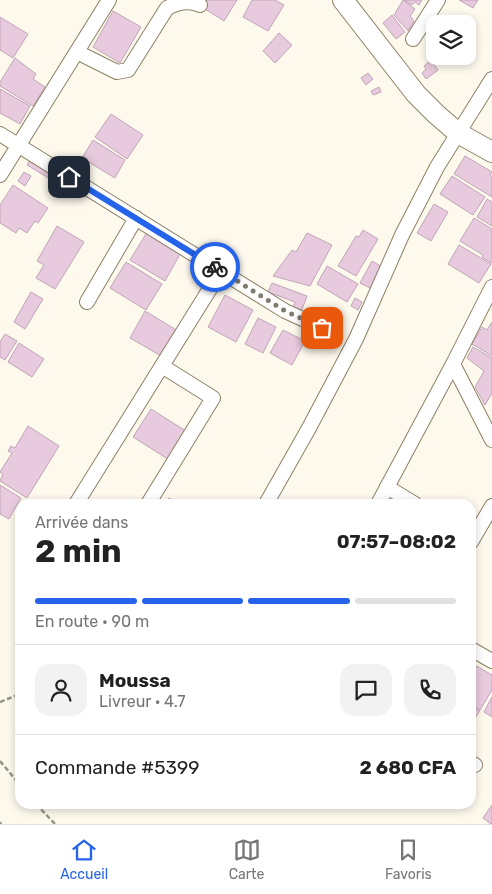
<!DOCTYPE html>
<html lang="fr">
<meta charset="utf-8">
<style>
:root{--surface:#fff;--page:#f2f2f2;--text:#222;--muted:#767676;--line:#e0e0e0;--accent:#2563eb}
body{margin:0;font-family:Rubik,sans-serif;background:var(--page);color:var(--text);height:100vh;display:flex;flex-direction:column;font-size:19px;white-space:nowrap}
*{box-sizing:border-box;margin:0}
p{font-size:16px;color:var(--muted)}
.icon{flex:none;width:28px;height:28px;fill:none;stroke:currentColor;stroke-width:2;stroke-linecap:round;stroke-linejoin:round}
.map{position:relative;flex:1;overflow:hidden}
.side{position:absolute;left:15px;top:499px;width:461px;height:310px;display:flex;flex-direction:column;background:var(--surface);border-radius:15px;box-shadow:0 2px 8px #0003}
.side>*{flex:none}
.tools{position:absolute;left:426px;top:15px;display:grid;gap:10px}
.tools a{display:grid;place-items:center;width:50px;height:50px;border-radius:10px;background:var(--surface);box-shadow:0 2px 8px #0003;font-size:25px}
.pin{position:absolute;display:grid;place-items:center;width:42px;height:42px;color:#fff;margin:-21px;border-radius:10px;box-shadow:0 2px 8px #0006}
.courier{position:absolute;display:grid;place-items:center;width:50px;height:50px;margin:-25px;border:4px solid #2563eb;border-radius:50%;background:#fff;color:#222;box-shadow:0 1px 6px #0007}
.headline em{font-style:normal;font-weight:700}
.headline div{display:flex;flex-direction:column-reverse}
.headline{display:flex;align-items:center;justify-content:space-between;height:85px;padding:0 20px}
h1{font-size:32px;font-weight:700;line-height:38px}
.bar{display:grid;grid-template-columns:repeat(4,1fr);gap:8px 5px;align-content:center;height:60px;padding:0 20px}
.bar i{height:6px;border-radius:4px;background:var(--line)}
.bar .active{background:var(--accent)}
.bar p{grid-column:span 4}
.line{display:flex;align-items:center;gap:12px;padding:0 20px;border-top:1px solid var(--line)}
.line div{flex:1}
.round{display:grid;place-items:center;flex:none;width:52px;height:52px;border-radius:15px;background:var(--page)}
.tab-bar{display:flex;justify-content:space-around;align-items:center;height:70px;border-top:1px solid var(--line);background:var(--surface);font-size:14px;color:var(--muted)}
.tab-bar a{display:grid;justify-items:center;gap:2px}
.tab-bar .active{color:var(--accent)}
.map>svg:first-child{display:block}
.building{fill:#e7cadd;stroke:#c1a5b8}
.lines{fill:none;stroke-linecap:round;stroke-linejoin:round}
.minor-casing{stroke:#8c8065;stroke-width:16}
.secondary-casing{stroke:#8c8065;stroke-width:22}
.path{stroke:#999488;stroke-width:2.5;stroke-dasharray:5 2.5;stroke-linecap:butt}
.minor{stroke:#fff;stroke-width:14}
.secondary{stroke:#fff;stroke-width:20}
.done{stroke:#807a6f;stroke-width:5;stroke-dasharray:0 9}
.route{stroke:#2563eb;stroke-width:6}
</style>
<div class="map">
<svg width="492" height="824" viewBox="0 0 492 824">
<rect width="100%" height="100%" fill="#fef9ed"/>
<g class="building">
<polygon points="206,0 237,0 224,21 202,7"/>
<polygon points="252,0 275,0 284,5 268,31 243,17"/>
<polygon points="403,0 415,9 410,16 414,21 408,31 394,15"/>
<polygon points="404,0 422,0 419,5 415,2 412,5"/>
<polygon points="459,0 478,0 473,8"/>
<polygon points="113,11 141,27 120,63 93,47"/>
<polygon points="392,15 405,32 396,39 383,23"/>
<polygon points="0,17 28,34 13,58 0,50"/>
<polygon points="279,33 292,45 275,63 263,51"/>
<polygon points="15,58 36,74 33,79 45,87 33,106 0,86 0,82"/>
<polygon points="431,60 438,70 426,79 422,73 426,69 424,66"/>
<polygon points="368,73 373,79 366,85 361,78"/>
<polygon points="379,87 381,92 373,95 371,91"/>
<polygon points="0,89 30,106 20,124 0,113"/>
<polygon points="111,114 143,135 127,159 95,137"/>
<polygon points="93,140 125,160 115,178 82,158"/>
<polygon points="32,156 55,170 50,179 27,165"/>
<polygon points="465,156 492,172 490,175 492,177 492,197 454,174"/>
<polygon points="24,172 31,176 25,186 18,181"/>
<polygon points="452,176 485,197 473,215 440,194"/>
<polygon points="13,185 48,208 38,223 35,221 27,233 19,228 16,233 0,223 0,205"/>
<polygon points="487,199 492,202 492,226 477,217"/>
<polygon points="434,204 448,212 431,241 417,233"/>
<polygon points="474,218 492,229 492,263 482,257 483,255 460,241"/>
<polygon points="57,226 84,242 55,289 36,278 44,265 37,261"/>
<polygon points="149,229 183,249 165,281 130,260"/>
<polygon points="363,230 378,239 356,276 338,266 356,236 359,237"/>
<polygon points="307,233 332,245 310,286 273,276 292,250 296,252"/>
<polygon points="459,245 491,264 479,283 448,264"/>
<polygon points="372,261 382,267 370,288 360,283"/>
<polygon points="126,262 162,284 146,310 110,288"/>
<polygon points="327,266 358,284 347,302 317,284"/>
<polygon points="207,267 217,273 212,280 202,274"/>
<polygon points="272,283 307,296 301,312 293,308 295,302 268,292"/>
<polygon points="31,292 43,299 25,329 14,322"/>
<polygon points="225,295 253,310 236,342 208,327"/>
<polygon points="355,298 362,302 358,310 351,306"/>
<polygon points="145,311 178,331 163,357 130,338"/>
<polygon points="258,318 276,327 263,353 245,344"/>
<polygon points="492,322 492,356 472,344 482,327 487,330"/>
<polygon points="283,330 305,341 292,365 270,353"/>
<polygon points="5,334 17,341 5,360 0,357 0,342"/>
<polygon points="19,343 44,359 32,377 8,362"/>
<polygon points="473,347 492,358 492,393 485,405 475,387 484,371 467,358"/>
<polygon points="151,409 189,433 171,461 133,437"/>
<polygon points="28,426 59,446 27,498 0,481 3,474 0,472 12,453 8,451 11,446 15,448"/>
<polygon points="0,485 21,498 9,519 0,514"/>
<polygon points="169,498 179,504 165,504"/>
<polygon points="477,666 492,675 492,690 480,710 471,705 471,676"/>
<polygon points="492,697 492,717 484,712"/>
<polygon points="474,707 480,710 476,717 471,715"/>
<polygon points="492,805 492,824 491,824 483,818"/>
</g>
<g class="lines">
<g class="minor-casing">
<g id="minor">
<polyline points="413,39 438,0"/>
<path d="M 77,52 L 117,72 L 128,70 L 167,8 C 178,2 189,0 200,5"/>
<polyline points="0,134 285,311 322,328"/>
<polyline points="0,175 109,0"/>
<polyline points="87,302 136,218"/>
<polyline points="453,364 492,440"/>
<polyline points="387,487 415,504"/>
<polyline points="76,504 221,271"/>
<polyline points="148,504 213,398 162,366"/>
<polyline points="266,504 309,428 356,339 402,235 437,167 492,79"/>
<polyline points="378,504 453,364 492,287"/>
<polyline points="471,542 492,506"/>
<polyline points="471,649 492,661"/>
<polyline points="471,763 475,765"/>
</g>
</g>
<g class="secondary-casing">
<polyline id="secondary" points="343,0 416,94 436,114 458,133 492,152"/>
</g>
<g class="path">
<polyline points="0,702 20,694"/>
<polyline points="0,761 20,785"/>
<polyline points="36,804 55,824"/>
<polyline points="0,822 1,824"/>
</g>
<use href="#minor" class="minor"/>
<use href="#secondary" class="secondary"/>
</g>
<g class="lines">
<polyline class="done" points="215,267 285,311 322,328"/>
<polyline class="route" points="69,177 215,267"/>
</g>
</svg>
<div class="tools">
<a><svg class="icon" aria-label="layers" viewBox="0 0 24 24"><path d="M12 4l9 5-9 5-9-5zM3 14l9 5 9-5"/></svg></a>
</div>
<div class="pin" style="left:322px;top:328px;background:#ea580c"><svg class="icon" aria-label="bag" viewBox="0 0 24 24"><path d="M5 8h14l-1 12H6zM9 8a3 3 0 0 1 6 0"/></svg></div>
<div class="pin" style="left:69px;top:177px;background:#1f2937"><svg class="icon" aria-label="home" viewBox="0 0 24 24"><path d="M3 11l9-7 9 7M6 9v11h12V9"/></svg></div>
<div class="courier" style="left:215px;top:267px"><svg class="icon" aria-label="bike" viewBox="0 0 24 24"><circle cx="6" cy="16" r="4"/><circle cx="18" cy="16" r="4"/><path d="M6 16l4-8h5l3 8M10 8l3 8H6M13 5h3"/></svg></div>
<section class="side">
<div class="headline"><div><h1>2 min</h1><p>Arrivée dans</p></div><em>07:57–08:02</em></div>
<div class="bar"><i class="active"></i><i class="active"></i><i class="active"></i><i></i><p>En route · 90 m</p></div>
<div class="line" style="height:90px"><a class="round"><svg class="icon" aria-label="person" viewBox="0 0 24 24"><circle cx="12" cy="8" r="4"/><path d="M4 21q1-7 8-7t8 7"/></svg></a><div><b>Moussa</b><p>Livreur · 4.7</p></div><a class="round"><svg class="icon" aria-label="chat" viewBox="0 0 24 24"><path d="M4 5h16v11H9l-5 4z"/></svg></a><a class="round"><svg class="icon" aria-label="phone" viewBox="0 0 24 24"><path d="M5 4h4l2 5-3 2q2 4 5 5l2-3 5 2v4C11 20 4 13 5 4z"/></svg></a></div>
<div class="line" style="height:65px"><div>Commande #5399</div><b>2 680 CFA</b></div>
</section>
</div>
<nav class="tab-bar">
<a class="active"><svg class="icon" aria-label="home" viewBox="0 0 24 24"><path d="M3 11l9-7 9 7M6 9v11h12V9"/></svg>Accueil</a>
<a><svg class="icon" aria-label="map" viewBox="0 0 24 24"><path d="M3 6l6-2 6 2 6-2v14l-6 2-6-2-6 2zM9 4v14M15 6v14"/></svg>Carte</a>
<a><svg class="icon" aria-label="saved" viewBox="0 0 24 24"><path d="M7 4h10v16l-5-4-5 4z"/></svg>Favoris</a>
</nav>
